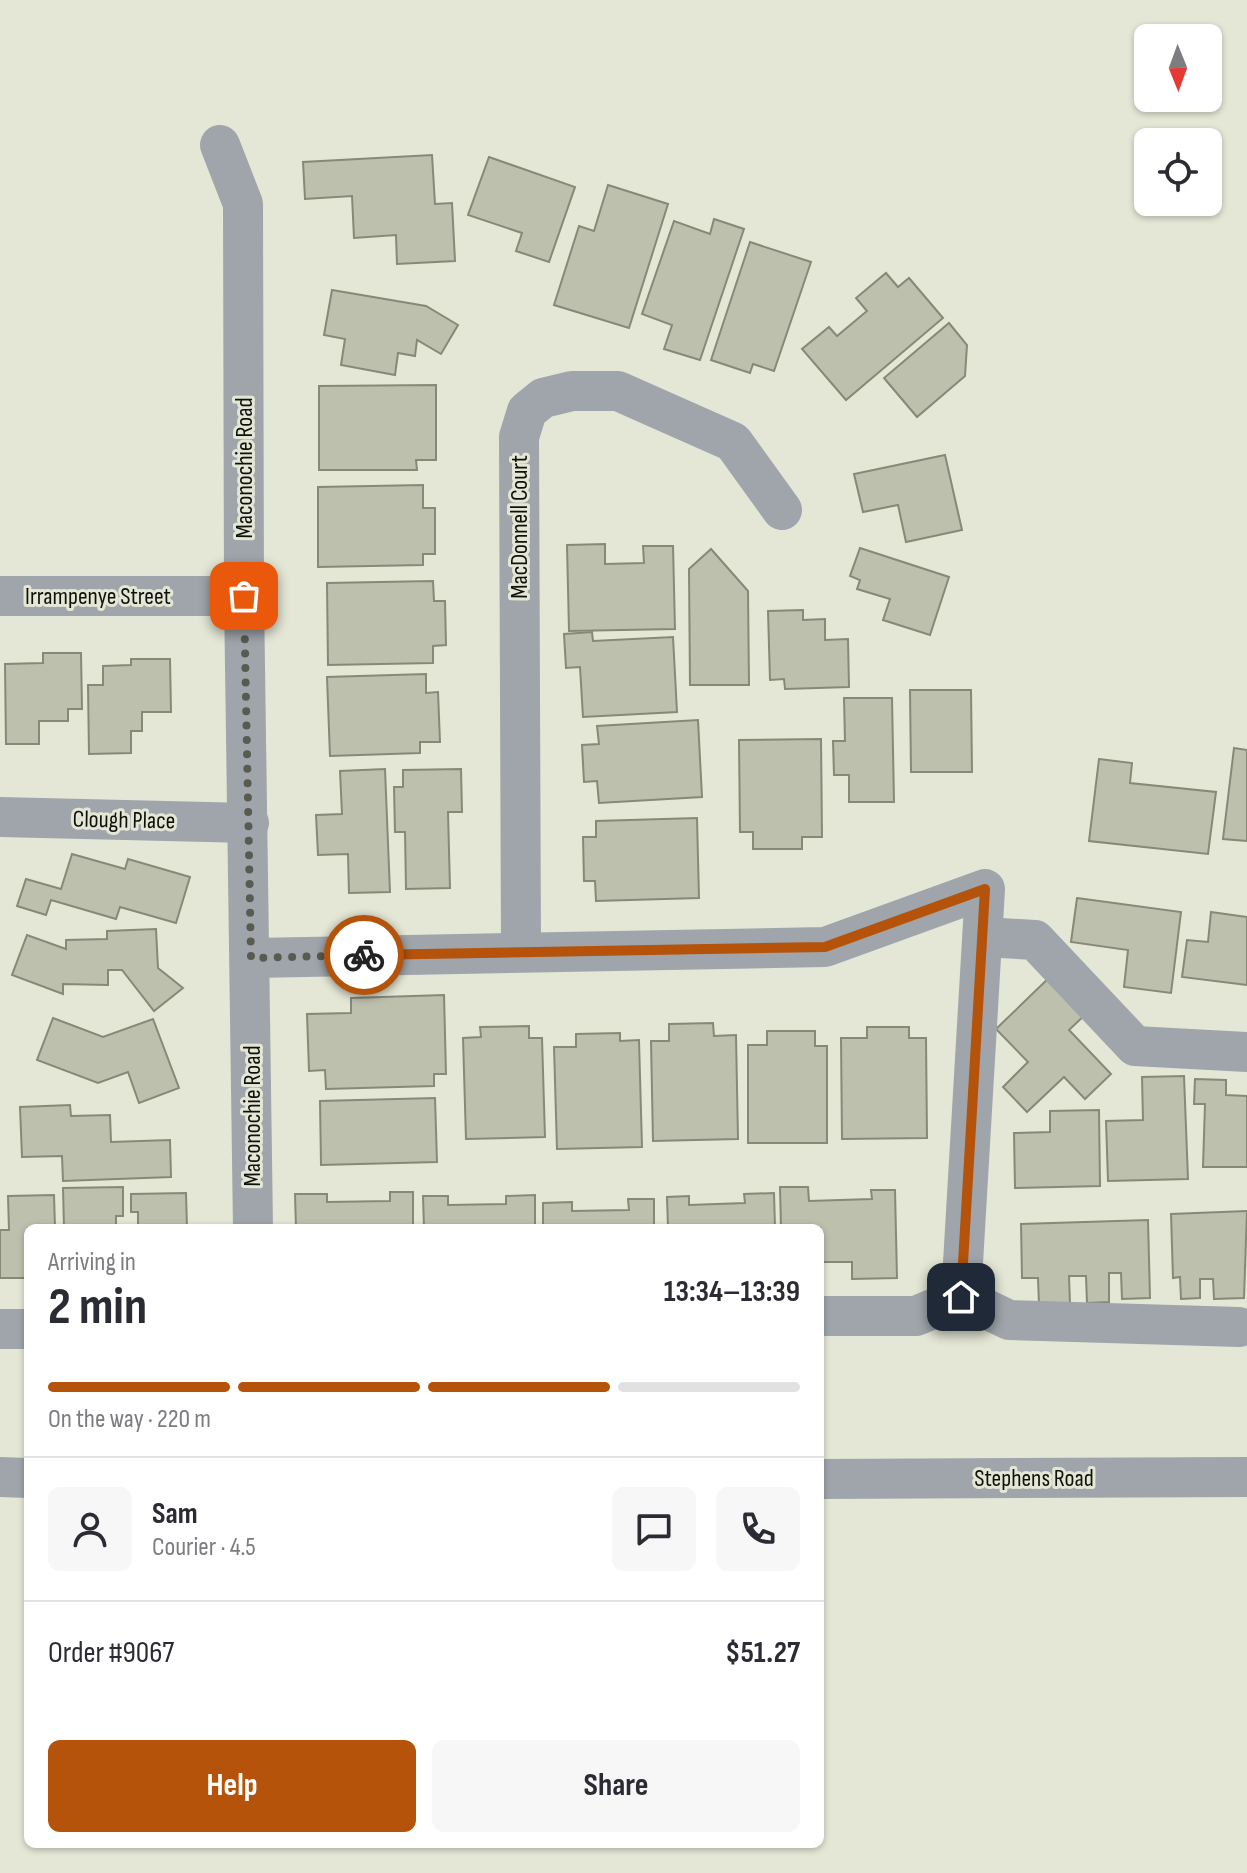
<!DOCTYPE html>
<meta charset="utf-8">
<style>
:root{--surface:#fff;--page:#f7f7f7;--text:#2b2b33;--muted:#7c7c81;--line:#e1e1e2;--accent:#b45309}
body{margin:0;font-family:"Sofia Sans Condensed",sans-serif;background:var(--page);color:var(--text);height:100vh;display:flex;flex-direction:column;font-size:30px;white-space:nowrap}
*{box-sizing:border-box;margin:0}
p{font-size:26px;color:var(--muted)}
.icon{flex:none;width:44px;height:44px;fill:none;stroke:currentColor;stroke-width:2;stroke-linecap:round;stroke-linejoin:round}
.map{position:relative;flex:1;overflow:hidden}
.drawer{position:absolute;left:24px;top:1224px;width:800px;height:624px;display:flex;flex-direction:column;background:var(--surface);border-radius:12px;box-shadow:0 2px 6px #0004}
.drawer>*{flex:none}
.needle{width:52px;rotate:179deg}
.controls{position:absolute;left:1134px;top:24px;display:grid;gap:16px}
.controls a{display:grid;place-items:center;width:88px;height:88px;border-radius:12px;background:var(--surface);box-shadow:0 2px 6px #0004;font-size:40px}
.pin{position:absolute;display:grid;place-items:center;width:68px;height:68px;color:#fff;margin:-34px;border-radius:16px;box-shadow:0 4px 12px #0006}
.courier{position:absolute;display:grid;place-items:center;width:80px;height:80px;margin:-40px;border:6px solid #b45309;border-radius:50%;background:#fff;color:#222;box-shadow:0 2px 10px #0007}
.headline em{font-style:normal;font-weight:700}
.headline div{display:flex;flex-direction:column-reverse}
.headline{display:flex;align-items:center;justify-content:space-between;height:136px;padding:0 24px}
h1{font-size:52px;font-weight:700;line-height:60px}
.bar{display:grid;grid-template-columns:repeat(4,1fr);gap:12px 8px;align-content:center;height:96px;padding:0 24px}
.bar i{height:10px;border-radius:6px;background:var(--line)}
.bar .current{background:var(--accent)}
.bar p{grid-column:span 4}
.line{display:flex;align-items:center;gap:20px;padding:0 24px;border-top:2px solid var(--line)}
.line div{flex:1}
.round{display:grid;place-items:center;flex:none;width:84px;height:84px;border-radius:12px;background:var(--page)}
.cta{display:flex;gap:16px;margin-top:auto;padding:16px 24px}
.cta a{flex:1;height:92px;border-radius:12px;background:var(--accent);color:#fff;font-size:32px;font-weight:700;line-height:92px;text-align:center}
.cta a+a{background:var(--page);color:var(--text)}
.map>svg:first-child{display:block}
.building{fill:#bec0ae;stroke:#878978;stroke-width:2}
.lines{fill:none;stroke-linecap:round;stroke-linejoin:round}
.minor{stroke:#9fa5ab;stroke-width:40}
.done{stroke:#5a5b50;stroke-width:8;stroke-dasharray:0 14.4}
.route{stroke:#b45309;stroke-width:10}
.labels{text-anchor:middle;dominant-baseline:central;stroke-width:6;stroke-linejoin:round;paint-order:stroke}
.street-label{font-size:24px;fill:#0f1009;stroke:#e4e7d5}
</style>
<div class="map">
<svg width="1247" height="1873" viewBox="0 0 1247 1873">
<rect width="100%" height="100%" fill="#e4e7d5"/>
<g class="building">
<polygon points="432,155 435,204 452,203 455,261 397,264 396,235 354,238 352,196 305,199 303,162"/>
<polygon points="489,157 575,187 549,262 516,251 522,233 468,215"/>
<polygon points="608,185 668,204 629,328 554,305 579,226 594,231"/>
<polygon points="714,219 744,229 700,360 664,349 672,325 642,314 674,221 710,234"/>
<polygon points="750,242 811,262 774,371 753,364 750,373 711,360"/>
<polygon points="886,273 898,287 909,278 943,318 846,400 802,349 829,327 837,336 867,311 856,298"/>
<polygon points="332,290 426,306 458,325 441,354 417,340 415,356 398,353 395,375 341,365 345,339 324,335"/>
<polygon points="949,323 967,345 965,376 917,417 884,378"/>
<polygon points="436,385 436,460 416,460 417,470 319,470 319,386"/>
<polygon points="945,455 962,530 906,542 898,505 863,512 854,474"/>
<polygon points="423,485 423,508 435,508 435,554 423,554 423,565 318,567 318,487"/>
<polygon points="605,544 605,564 644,563 643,546 673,546 675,629 569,631 567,545"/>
<polygon points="860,548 949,577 930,635 883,620 890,599 857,589 860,580 850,576"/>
<polygon points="711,549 748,591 749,685 690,685 689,569"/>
<polygon points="433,581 434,601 445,601 446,645 433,646 433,663 328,665 327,583"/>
<polygon points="803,610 803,620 825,619 825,640 848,639 849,687 785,689 784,679 770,680 768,611"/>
<polygon points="592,632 593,641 673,637 677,712 583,717 580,667 566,668 564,634"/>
<polygon points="43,653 81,653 82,709 68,709 68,721 39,721 39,744 6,744 5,664 43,663"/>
<polygon points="131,659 170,659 171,712 142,712 142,731 131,731 131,753 89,754 88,685 103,685 103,666 131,665"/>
<polygon points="426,674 426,693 438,692 440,742 420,742 420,753 330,756 327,677"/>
<polygon points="910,690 971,690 972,772 911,772"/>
<polygon points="844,698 892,698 894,802 849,802 849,775 834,775 833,741 845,741"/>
<polygon points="698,720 702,797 599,803 597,781 584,782 582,745 599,744 597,726"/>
<polygon points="821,739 822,837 802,837 802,849 753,849 753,832 740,832 739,740"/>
<polygon points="1234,748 1247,750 1247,841 1223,839"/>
<polygon points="1099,759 1132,763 1130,783 1216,792 1208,854 1089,841"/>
<polygon points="385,769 390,892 349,893 348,854 318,855 316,815 342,814 340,771"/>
<polygon points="461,769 462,812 448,812 450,888 406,889 405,832 395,832 394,787 403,787 403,770"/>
<polygon points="697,818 699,898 596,901 595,881 584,881 583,837 596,837 596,821"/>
<polygon points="72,854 125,869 128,859 190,877 176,923 120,907 116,919 51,900 46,915 17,906 26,879 61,889"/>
<polygon points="1077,898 1181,912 1171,993 1124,987 1128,950 1071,942"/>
<polygon points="1211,912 1247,917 1247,985 1182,977 1187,940 1208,942"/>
<polygon points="156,929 158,968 183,988 154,1011 122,970 108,970 108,985 63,984 63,994 12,975 27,935 66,949 66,940 107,939 107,931"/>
<polygon points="1053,974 1089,1011 1069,1030 1111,1074 1085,1099 1064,1077 1027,1112 1003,1087 1028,1062 996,1029"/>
<polygon points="444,995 446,1074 434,1074 434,1086 326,1089 325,1070 309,1071 307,1014 351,1013 351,998"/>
<polygon points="53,1018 103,1037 153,1019 179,1088 139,1103 128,1072 98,1083 37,1060"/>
<polygon points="713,1023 714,1036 736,1035 738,1139 653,1141 651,1041 669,1041 669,1024"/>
<polygon points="529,1026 529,1038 542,1038 545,1137 466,1139 463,1038 481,1037 480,1027"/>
<polygon points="867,1027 909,1027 909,1038 926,1038 927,1138 842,1139 841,1038 867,1038"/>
<polygon points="767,1031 815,1031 815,1046 827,1046 827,1143 748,1143 748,1045 767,1045"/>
<polygon points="620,1033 620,1041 639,1040 642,1147 557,1149 554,1047 576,1047 576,1034"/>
<polygon points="1184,1076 1188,1179 1108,1181 1106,1121 1143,1120 1142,1077"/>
<polygon points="1195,1079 1226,1080 1226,1095 1247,1096 1247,1167 1203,1167 1205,1104 1194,1104"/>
<polygon points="435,1098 437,1162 321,1165 320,1101"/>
<polygon points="70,1105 71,1116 110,1115 111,1142 170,1140 171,1177 63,1181 62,1156 22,1157 20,1107"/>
<polygon points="1099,1110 1100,1186 1015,1188 1014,1133 1050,1132 1050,1111"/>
<polygon points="123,1187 123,1216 116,1216 116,1228 64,1228 63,1188"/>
<polygon points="780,1187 808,1187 809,1201 872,1199 871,1190 895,1190 897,1278 852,1279 852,1262 822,1262 820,1283 820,1228 781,1228"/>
<polygon points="390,1192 413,1192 413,1228 296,1228 295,1194 327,1194 327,1202 390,1201"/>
<polygon points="186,1193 187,1228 138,1228 138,1212 131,1212 131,1194"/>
<polygon points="774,1193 775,1228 668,1228 667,1197 689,1196 689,1205 745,1203 744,1194"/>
<polygon points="54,1195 55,1228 28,1228 28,1278 0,1278 0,1230 9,1230 8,1196"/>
<polygon points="535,1195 535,1228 424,1228 423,1196 448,1196 448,1205 506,1204 506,1196"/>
<polygon points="628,1199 654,1199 654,1228 543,1228 543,1203 572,1202 572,1211 629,1210"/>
<polygon points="1247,1211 1244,1298 1214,1299 1213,1279 1200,1279 1200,1298 1181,1299 1180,1277 1173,1278 1171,1214"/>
<polygon points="1148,1220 1150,1298 1122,1299 1121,1273 1109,1273 1109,1302 1087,1303 1086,1276 1069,1276 1070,1304 1039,1305 1038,1278 1022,1278 1021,1224"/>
</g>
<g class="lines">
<g class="minor">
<polyline points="220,145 243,204 244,596 253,1228"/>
<polyline points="0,596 244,596"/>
<polyline points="0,817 249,823"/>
<polyline points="983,937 1035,940 1135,1046 1247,1052"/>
<polyline points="521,951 519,437 527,411 543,398 572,391 618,391 733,442 782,510"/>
<polyline points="251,958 825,947 985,889 961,1297"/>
<polyline points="820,1316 916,1316 961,1297 1009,1320 1239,1327"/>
<polyline points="0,1329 28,1329"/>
<polyline points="0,1477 28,1478"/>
<polyline points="820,1479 1247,1477"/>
</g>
</g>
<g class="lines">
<polyline class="done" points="244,596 251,958 364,955"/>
<polyline class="route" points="364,955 825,947 985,889 961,1297"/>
</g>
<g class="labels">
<g class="street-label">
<text transform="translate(244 468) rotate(-90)">Maconochie Road</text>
<text transform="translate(519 527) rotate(-90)">MacDonnell Court</text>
<text x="98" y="596">Irrampenye Street</text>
<text transform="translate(124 820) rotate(1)">Clough Place</text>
<text transform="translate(252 1116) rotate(-90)">Maconochie Road</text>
<text x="1034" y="1478">Stephens Road</text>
</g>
</g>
</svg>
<div class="controls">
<a><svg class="needle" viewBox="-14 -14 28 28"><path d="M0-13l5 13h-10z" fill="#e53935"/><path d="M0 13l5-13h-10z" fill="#7c7c81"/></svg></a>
<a><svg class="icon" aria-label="locate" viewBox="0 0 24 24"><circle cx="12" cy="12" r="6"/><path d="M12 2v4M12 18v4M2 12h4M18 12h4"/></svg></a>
</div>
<div class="pin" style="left:244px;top:596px;background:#ea580c"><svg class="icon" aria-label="bag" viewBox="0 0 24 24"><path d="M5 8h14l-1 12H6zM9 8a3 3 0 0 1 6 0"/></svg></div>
<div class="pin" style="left:961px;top:1297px;background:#1f2937"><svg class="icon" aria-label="home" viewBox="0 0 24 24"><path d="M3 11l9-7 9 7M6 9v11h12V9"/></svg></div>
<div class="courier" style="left:364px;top:955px"><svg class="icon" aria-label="bike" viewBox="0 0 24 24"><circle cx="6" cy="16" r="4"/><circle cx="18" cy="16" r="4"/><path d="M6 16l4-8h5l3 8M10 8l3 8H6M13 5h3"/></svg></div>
<section class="drawer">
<div class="headline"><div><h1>2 min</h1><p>Arriving in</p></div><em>13:34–13:39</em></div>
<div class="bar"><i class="current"></i><i class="current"></i><i class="current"></i><i></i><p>On the way · 220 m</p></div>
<div class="line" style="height:144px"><a class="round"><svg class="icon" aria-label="person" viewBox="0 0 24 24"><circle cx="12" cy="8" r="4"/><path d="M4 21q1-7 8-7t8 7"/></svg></a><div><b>Sam</b><p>Courier · 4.5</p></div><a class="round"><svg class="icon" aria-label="chat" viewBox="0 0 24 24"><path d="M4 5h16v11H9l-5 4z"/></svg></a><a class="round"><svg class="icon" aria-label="phone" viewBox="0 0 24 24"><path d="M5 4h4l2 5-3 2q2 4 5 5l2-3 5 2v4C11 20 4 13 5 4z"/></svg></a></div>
<div class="line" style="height:104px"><div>Order #9067</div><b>$51.27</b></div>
<div class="cta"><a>Help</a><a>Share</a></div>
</section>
</div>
